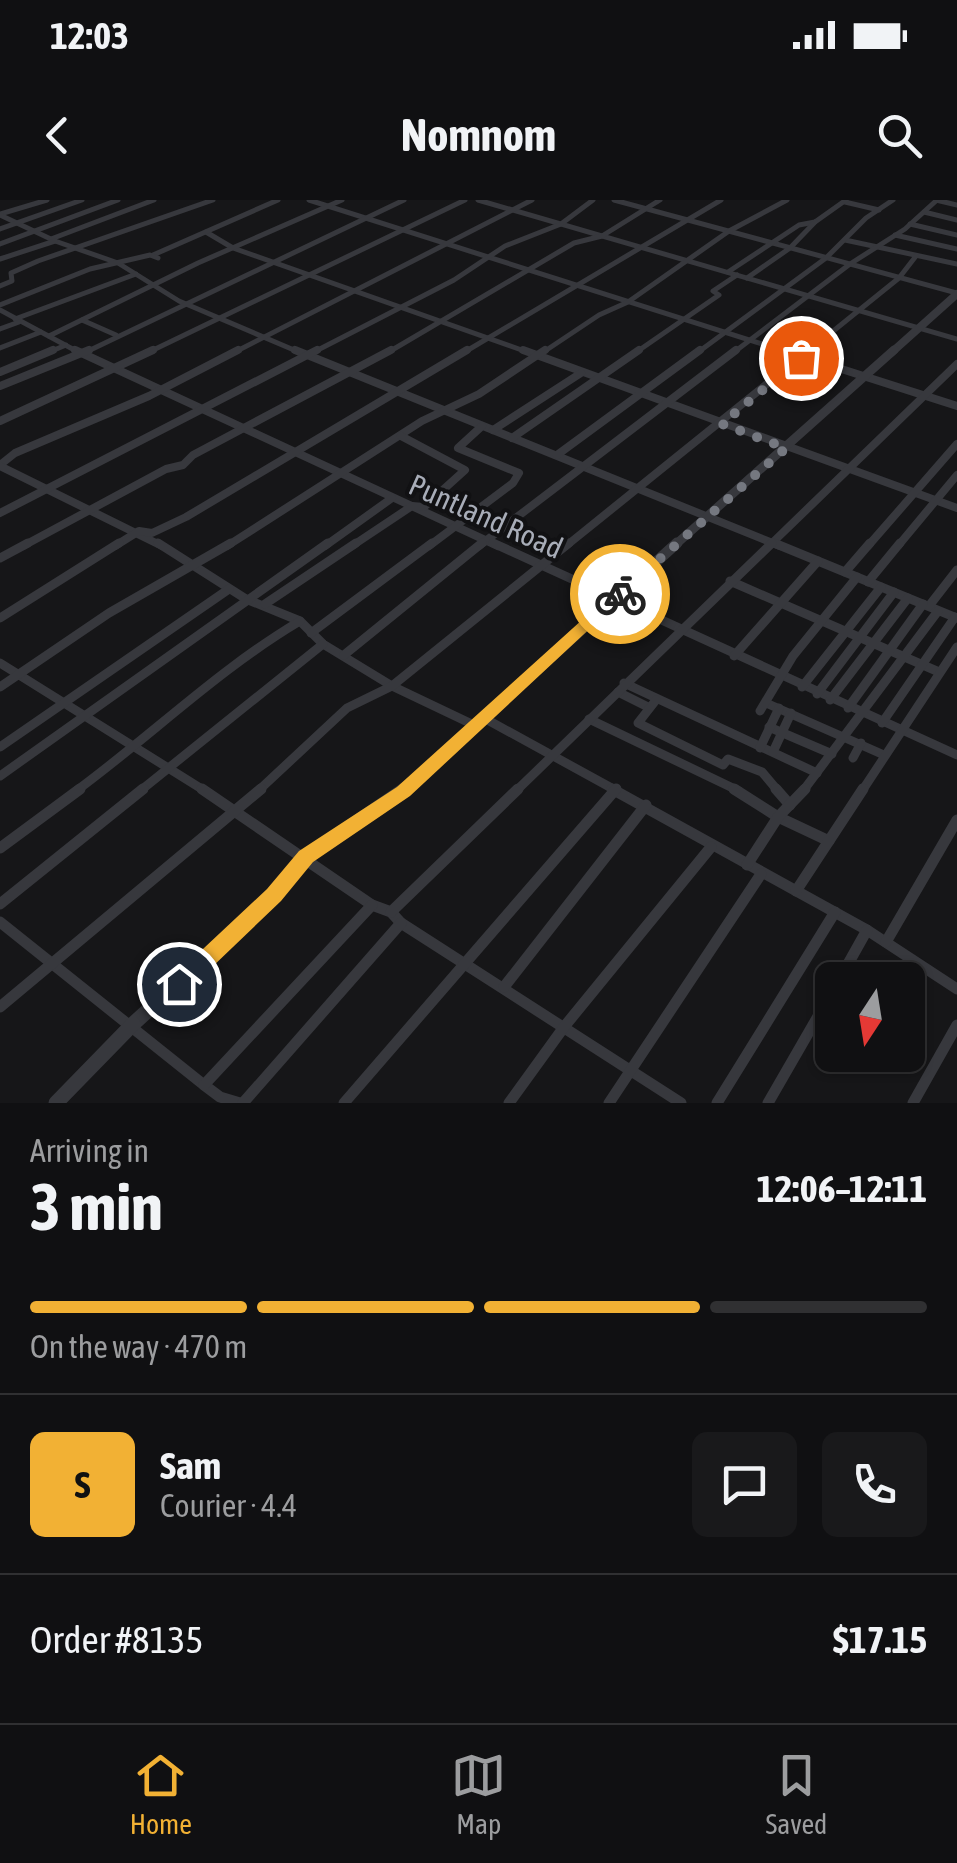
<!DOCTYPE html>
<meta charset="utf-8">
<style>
:root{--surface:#101012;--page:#19191b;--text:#f1f3f6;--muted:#9c9d9f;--line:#303032;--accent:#f2b134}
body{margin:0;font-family:"Asap Condensed",sans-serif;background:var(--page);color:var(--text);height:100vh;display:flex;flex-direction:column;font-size:38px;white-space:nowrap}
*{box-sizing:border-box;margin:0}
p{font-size:32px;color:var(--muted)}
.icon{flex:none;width:55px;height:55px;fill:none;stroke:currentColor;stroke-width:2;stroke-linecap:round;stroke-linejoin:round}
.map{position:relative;height:903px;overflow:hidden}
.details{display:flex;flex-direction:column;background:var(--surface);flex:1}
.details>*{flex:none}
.needle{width:65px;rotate:192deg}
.buttons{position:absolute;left:815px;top:762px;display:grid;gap:20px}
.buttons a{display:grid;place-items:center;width:110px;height:110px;border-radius:15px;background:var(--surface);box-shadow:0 2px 8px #0004,0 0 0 2px var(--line);font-size:50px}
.pin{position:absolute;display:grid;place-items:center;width:85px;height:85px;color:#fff;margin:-42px;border:5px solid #fff;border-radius:50%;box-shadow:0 2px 10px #0007}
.courier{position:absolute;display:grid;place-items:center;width:100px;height:100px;margin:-50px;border:8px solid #f2b134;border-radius:50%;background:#fff;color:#222;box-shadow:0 2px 12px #0007}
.overview em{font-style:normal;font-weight:700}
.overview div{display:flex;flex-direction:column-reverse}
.overview{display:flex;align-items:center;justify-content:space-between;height:170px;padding:0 30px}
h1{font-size:65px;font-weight:700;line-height:75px}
.bar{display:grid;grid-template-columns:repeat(4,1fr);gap:15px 10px;align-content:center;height:120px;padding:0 30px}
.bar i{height:12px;border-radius:8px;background:var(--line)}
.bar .active{background:var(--accent)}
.bar p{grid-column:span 4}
.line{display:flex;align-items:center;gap:25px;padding:0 30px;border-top:2px solid var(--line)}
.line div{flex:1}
.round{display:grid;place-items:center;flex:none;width:105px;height:105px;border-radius:15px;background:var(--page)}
.status{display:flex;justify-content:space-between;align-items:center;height:70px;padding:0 50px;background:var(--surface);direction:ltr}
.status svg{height:28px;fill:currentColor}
header{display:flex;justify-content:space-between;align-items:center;height:130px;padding:0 30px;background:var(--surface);font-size:45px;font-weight:700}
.dock{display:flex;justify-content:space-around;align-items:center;height:140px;border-top:2px solid var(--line);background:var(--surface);font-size:28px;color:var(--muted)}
.dock a{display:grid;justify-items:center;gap:5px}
.dock .active{color:var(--accent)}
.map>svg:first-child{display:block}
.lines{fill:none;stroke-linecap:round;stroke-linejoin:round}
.minor-far3{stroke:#37383d;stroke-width:5}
.minor-far2{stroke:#37383d;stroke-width:8}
.minor-far1{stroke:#37383d;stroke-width:9}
.minor{stroke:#37383d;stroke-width:11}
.tertiary-far3{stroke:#37383d;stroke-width:8}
.tertiary-far2{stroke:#37383d;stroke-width:9}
.tertiary-far1{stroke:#37383d;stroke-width:11}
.tertiary{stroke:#37383d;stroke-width:15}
.route{fill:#f2b134}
.done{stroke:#757880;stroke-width:10;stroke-dasharray:0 18}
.labels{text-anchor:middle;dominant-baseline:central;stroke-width:8;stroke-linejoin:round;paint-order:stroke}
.street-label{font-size:30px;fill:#a8adb8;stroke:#111113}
</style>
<div class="status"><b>12:03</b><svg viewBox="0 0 49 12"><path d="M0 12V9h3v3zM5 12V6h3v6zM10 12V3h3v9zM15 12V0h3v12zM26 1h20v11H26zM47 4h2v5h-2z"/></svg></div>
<header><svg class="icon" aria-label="back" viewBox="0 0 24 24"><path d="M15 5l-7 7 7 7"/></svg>Nomnom<svg class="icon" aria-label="search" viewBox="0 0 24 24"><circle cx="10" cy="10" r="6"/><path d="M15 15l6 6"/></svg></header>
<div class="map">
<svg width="957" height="903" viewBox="0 0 957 903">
<rect width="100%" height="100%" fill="#161618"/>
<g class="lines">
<g class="minor-far3">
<polyline points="309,0 790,153"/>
<polyline points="478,0 957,139"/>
<polyline points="614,0 957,93"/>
<polyline points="936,0 957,5"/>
<polyline points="845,2 879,10"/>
<polyline points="924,12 957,20"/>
<polyline points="0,14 47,0"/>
<polyline points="0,15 55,41 118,63 179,101 301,153"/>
<polyline points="910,24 957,35"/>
<polyline points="0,29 82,0"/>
<polyline points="206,32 233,48 530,153"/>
<polyline points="895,35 957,49"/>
<polyline points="51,39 154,0"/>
<polyline points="845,40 957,64"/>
<polyline points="0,44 118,0"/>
<polyline points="153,55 278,0"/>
<polyline points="0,59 55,41"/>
<polyline points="728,72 799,25 815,22 846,0"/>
<polyline points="747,78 790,48 815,22"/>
<polyline points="0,86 12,81 11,73 38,61 213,0"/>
<polyline points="0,105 90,69 150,55 158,58"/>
<polyline points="0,110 80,153"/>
<polyline points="15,119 136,74"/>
<polyline points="82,120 116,135"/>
<polyline points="0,129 19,122"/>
<polyline points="49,136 198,63 342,0"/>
<polyline points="0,148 41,132"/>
<polyline points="47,153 66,145"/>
<polyline points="84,153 404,0"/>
<polyline points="147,153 465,0"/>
<polyline points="233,153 532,0"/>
<polyline points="312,153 454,80 505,46 561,24 593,0"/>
<polyline points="387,153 574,43 602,36 660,0"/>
<polyline points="463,153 721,0"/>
<polyline points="542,153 599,115 628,102 729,31 787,0"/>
<polyline points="635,153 719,95 713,91 737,75"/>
<polyline points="697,153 826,58 866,18 893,0"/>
<polyline points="733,153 850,64 905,29 937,0"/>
<polyline points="806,153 899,78 916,56"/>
</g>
<g class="minor-far2">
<polyline points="75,150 498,346"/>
<polyline points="295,150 780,346"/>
<polyline points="523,150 957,308"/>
<polyline points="782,150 957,206"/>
<polyline points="0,172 53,150"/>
<polyline points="0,186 89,150"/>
<polyline points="0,221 153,150"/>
<polyline points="493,230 581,173"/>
<polyline points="512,238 639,150"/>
<polyline points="557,255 700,150"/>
<polyline points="0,265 15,253 149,196 238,150"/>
<polyline points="0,266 162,346"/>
<polyline points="0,313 317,150"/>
<polyline points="23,346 166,269 183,265 193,255 391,150"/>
<polyline points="115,346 139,331 152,333 186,317 467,150"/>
<polyline points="227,346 422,221 479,194 545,150"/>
<polyline points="325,346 392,298"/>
<polyline points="352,346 412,306 424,307 465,270 401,236"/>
<polyline points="429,346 513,283 519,273 458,248 482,226"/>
<polyline points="479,346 736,150"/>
<polyline points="566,346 809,150"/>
<polyline points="769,346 957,164"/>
<polyline points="868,346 957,244"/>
<polyline points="898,346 957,275"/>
</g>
<g class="minor-far1">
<polyline points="158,343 246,399 300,421 323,444 392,486 476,526"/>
<polyline points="493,343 957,555"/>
<polyline points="774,343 957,418"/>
<polyline points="0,358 28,343"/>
<polyline points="845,372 870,343"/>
<polyline points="730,381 939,472"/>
<polyline points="868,382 900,343"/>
<polyline points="265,404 356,343"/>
<polyline points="929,406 957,370"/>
<polyline points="0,418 119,343"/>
<polyline points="311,433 432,343"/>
<polyline points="344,455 482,343"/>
<polyline points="734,456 818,361"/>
<polyline points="0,463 205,591"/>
<polyline points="624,483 817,573"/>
<polyline points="0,487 109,413 231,343"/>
<polyline points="802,487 881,387"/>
<polyline points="618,492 648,507"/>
<polyline points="817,494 894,392"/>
<polyline points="656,500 638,523 723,565 728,559 762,572 778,591"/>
<polyline points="830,500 908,398"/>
<polyline points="766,503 884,555"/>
<polyline points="848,508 923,404"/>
<polyline points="760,511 793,456 857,377"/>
<polyline points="484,518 617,591"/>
<polyline points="589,519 739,591"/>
<polyline points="882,523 955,417"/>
<polyline points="769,527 832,554"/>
<polyline points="0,547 229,389"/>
<polyline points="760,548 779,508"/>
<polyline points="773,552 791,513"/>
<polyline points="853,558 861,543"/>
<polyline points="0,576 328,343"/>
<path d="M 76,591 C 152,535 219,469 300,421"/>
<polyline points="140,591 323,444"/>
<polyline points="258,591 347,508 392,486 569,343"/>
<polyline points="516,591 772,343"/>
<polyline points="803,591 938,411"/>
<polyline points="862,591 957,447"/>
</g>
<g class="minor">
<polyline points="202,589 372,705 391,712 401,723 681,903"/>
<polyline points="612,589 867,730 957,789"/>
<polyline points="734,589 778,617 829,641"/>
<polyline points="776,589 790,605"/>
<polyline points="0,648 80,589"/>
<polyline points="747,665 778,617 805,589"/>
<polyline points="796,691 863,589"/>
<polyline points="0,704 143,589"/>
<polyline points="391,712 518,589"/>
<polyline points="0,722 204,885 220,897 240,903"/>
<polyline points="886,742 957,620"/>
<polyline points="839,780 867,730"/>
<polyline points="504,787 646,605"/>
<polyline points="0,807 261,589"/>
<polyline points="204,885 372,705"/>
<polyline points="243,903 401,723"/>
<polyline points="344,903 616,589"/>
<polyline points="509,903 564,827 711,647"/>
<polyline points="609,903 761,674"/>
<polyline points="717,903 835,712"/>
<polyline points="768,903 832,792"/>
<polyline points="913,903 957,825"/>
</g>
<polyline class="tertiary-far3" points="891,153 957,94"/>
<polyline class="tertiary-far2" points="674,346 894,150"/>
<polyline class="tertiary-far1" points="403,591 677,343"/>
<polyline class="tertiary" points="56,903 132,825 274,695 306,657 406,589"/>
</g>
<polygon class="route" points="614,391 627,394 410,596 313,662 281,701 187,791 172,791 168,784 172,778 267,689 299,651 397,587"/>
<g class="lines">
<polyline class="done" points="620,394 786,248 722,224 801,158"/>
</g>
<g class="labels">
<g class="street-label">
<text transform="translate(486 316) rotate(24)">Puntland Road</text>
</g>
</g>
</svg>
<div class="buttons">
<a><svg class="needle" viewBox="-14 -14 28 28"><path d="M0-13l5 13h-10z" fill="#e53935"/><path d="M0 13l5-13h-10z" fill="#9c9d9f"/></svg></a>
</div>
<div class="pin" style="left:801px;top:158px;background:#ea580c"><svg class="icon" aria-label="bag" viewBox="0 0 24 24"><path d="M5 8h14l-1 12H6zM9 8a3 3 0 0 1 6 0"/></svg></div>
<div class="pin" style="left:179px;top:784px;background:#1f2937"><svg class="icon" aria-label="home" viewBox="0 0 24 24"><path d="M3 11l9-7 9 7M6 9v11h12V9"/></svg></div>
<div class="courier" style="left:620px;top:394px"><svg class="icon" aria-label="bike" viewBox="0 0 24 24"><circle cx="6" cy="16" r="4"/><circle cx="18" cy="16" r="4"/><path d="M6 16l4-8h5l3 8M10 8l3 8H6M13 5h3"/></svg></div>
</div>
<section class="details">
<div class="overview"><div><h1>3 min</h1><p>Arriving in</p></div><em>12:06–12:11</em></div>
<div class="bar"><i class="active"></i><i class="active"></i><i class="active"></i><i></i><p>On the way · 470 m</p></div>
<div class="line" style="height:180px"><b class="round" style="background:var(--accent);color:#111">S</b><div><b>Sam</b><p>Courier · 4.4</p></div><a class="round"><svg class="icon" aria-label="chat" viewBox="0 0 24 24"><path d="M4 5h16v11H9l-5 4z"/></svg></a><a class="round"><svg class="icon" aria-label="phone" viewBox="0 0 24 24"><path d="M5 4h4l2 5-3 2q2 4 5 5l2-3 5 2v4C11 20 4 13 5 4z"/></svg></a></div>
<div class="line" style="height:130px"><div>Order #8135</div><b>$17.15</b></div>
</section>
<nav class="dock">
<a class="active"><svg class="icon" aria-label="home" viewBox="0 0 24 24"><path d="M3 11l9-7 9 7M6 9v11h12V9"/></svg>Home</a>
<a><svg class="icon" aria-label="map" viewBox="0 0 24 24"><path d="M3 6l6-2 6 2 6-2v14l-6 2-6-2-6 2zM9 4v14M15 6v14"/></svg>Map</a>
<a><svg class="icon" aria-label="saved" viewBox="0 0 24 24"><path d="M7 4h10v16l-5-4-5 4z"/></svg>Saved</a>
</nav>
